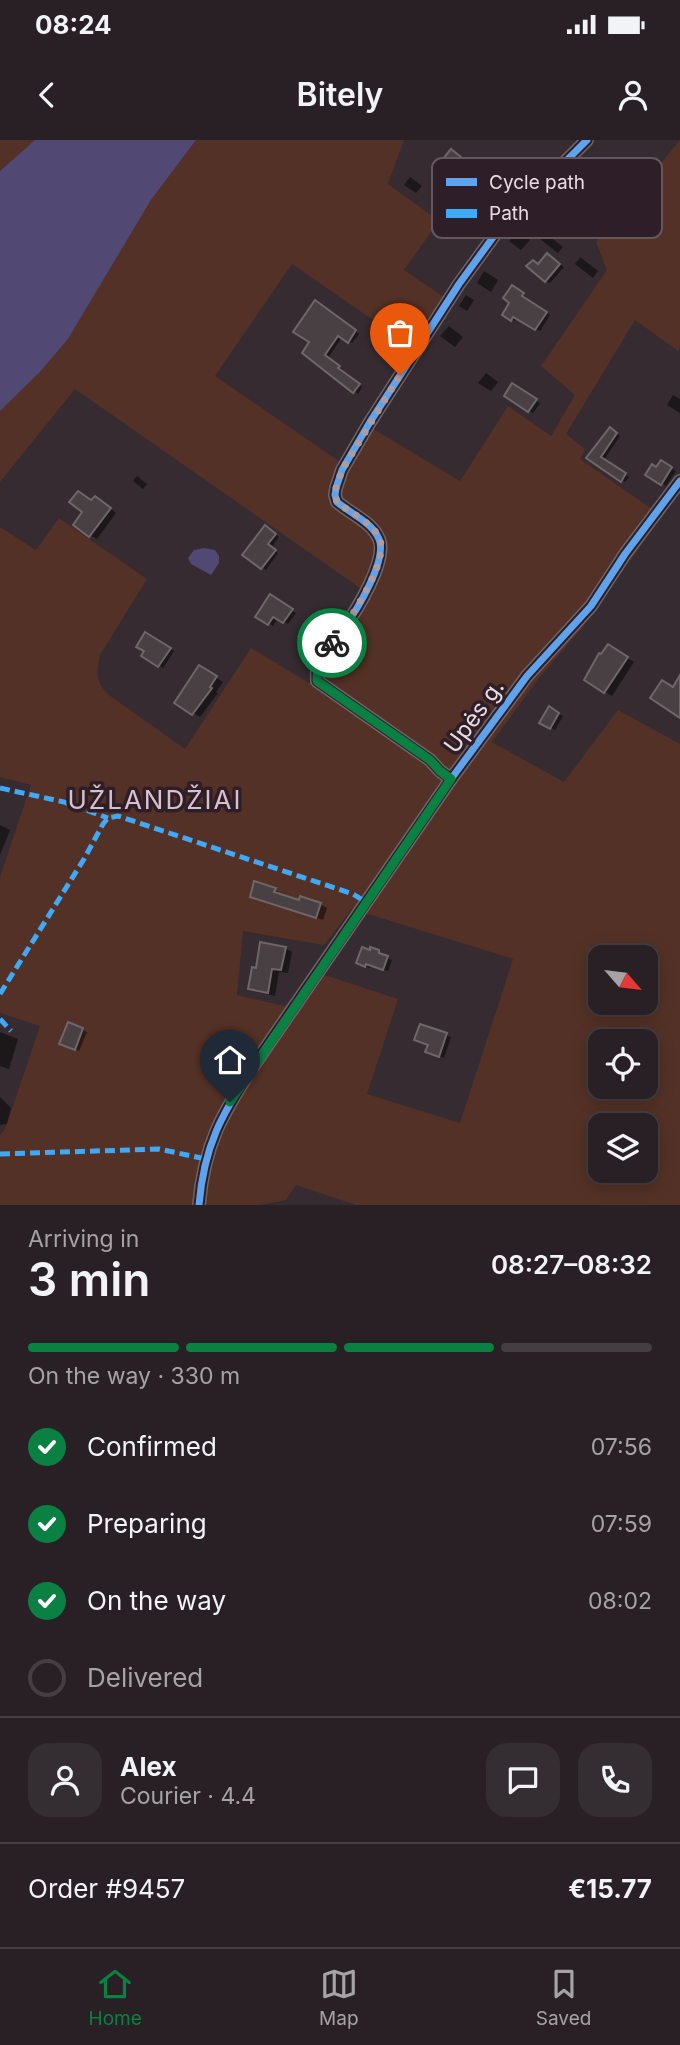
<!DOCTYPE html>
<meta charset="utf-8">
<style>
:root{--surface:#282024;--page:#342d31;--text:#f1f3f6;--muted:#a5a3a6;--line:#443e41;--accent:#0b8043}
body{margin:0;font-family:Inter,sans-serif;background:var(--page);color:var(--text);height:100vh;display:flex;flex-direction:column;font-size:26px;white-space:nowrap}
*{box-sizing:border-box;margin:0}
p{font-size:23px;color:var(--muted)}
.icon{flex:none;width:38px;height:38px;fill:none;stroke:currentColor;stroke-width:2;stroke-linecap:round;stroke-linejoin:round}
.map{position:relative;height:1065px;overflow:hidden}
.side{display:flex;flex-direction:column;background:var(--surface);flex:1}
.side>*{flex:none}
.needle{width:46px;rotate:118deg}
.controls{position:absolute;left:588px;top:805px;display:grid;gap:14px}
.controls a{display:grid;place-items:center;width:70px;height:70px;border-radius:14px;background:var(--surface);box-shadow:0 4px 18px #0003,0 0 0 2px var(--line);font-size:35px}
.pin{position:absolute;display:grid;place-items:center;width:60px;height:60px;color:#fff;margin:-72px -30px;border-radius:50% 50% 50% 0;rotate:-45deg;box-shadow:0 0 7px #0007}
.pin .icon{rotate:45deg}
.courier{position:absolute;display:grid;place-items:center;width:70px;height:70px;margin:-35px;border:5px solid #0b8043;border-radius:50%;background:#fff;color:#222;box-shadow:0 2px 9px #0007}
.overview em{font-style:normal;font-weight:600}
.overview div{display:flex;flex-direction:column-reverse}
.overview{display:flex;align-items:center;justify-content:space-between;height:119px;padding:0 28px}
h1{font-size:46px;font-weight:600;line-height:52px}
.bar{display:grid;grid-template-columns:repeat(4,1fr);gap:10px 7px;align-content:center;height:84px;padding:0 28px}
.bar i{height:9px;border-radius:5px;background:var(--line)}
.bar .on{background:var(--accent)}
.bar p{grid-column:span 4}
.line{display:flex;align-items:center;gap:18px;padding:0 28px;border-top:2px solid var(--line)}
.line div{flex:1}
.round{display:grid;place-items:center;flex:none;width:74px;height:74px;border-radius:21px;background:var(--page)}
ol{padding:0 28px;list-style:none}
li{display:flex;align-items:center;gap:21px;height:77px}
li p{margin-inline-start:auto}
li .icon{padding:7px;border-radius:50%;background:var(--accent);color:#fff;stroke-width:4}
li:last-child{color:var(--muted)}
li i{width:38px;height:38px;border:4px solid var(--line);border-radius:50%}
.status{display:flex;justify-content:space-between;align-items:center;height:49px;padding:0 35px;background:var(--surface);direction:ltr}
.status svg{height:19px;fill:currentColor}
header{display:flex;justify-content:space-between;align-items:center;height:91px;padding:0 28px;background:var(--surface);font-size:32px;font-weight:600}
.tab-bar{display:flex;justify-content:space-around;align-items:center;height:98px;border-top:2px solid var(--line);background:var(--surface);font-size:19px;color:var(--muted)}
.tab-bar a{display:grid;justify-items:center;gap:4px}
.tab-bar .on{color:var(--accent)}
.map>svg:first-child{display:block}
.green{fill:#533126;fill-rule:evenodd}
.water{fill:#524874}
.shadow{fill:#0007}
.building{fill:#494043;stroke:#6f6669;stroke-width:2}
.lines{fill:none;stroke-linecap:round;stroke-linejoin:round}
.minor{stroke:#6c6569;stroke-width:14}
.quiet{stroke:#3fa9f5;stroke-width:5;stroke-dasharray:10 5;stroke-linecap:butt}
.cycleway-casing{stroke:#2e1e27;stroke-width:11}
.cycleway{stroke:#60a3ed;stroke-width:7}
.done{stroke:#a99ea4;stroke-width:7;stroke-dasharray:0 12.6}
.route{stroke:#0b8043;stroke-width:9}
.labels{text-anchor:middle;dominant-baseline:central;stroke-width:7;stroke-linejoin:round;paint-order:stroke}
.street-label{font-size:23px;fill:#e8dce2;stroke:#2e1e27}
.quarter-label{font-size:26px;letter-spacing:2px;fill:#d8c1cc;stroke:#2e1e27}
.key{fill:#2e1e27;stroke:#66575f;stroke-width:2}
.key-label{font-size:19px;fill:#e8dce2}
</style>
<div class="status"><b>08:24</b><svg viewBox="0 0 49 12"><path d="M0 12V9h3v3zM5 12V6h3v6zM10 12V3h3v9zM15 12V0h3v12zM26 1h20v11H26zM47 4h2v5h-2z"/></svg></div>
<header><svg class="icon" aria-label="back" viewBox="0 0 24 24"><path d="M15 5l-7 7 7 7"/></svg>Bitely<svg class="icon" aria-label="person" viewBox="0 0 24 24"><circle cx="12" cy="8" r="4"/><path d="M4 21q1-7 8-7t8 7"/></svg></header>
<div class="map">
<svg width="680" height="1065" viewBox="0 0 680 1065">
<rect width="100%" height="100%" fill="#352b30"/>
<g class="green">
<polygon points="0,0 35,0 0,31"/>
<path d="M 196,0 L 404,0 L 388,44 L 439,81 L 404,130 L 444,157 L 412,207 L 292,124 L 215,236 L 349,328 L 372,288 L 460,341 L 508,266 L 551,296 L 575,255 L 541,226 L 607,130 L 596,102 L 680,0 L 680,207 L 678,211 L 635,180 L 566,294 L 585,309 L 580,319 L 662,376 L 582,488 L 539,538 L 492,602 L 564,642 L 618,570 L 680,604 L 680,1065 L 356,1065 L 296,1045 L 286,1060 L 260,1065 L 0,1065 L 0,995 L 5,989 L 40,886 L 0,873 L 0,737 L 31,645 L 0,637 L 0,387 L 36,410 L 59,378 L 147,439 L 100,515 C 96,534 95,541 109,555 L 185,609 L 251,508 L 309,543 L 370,455 L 75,249 L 0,342 L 0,271 L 40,232 L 68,199 L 151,60 ZM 352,769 L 513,819 L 460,983 L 367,954 L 398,859 L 325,835 L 284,866 L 237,855 L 243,791 L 324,805 ZM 600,817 L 646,817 L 646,863 L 600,863 ZM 600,901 L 646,901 L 646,947 L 600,947 ZM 600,985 L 646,985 L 646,1031 L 600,1031 Z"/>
</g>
<g class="water">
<polygon points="35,0 196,0 151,60 68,199 40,232 0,271 0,31"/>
<polygon points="204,408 215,410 219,416 219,423 211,435 191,424 188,418 194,410"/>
</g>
<g class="shadow">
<polygon points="455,13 488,40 481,48 444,20"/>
<polygon points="410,37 422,46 416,53 404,45"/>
<polygon points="519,91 530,100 521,110 509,101"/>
<polygon points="545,93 563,107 558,113 540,99"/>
<polygon points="552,117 564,127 550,143 546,141 539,125"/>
<polygon points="580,117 598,131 593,138 575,124"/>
<polygon points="484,131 498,140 491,152 477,143"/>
<polygon points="513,148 526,157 524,159 550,175 540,191 518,177 515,181 504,175 512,162"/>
<polygon points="466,155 474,160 467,171 459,166"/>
<polygon points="318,164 359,194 352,203 342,197 328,218 342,229 340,231 362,247 358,254 304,212 311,202"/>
<polygon points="449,186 463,197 455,207 440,196"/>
<polygon points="486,233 498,242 491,251 478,243"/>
<polygon points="513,245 540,263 533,273 506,256"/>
<polygon points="673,255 680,259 680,273 667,265"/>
<polygon points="610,290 620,296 604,320 629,337 625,342 589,318"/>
<polygon points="661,323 676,331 666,346 648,335 657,329"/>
<polygon points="137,336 147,344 143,349 133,341"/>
<polygon points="92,362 102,362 116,373 97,399 90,395"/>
<polygon points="269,390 279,397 271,408 278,413 266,430 244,414"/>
<polygon points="271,456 296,473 288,484 278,478 273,486 257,476"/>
<polygon points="146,494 174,511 163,528 143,516 146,511"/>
<polygon points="609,506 634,522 612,556 586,540"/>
<polygon points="199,527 223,542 216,552 218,553 200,577 177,563"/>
<polygon points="549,568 563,576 555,590 541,582"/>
<polygon points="0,685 10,690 0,715"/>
<polygon points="275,750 282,754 281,756 300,762 320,764 327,768 323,780 259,760 252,756"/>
<polygon points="285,808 292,812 288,833 279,832 275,856 257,852 250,848 258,830"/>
<polygon points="379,812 383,814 382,816 392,820 388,831 371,825 370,828 362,825"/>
<polygon points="69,884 87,892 79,911 66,906"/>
<polygon points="421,886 451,897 444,918 432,913"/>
<polygon points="0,892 18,899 9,929 0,926"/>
<polygon points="0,957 11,968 7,984 0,985"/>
</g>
<g class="building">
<polygon points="451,9 485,36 475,47 442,20"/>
<polygon points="547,113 560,124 545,142 526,126 533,120 538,124"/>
<polygon points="512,145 524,153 522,156 547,172 535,190 513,177 511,181 502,175 509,163 503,158"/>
<polygon points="315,160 356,190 348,203 338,196 325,215 340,226 338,228 360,244 353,253 302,213 309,202 293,192"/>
<polygon points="512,243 537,259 528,272 504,256"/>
<polygon points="610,287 617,293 601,317 626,333 621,342 586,318"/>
<polygon points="661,320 672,327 661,345 645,335 652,324 656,327"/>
<polygon points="78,351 91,360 95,356 111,368 89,397 73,385 82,372 69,362"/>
<polygon points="265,385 276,394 268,404 276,410 261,429 242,415"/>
<polygon points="270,454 293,469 283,483 273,477 268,485 255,477"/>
<polygon points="145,492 171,508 158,527 141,516 144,511 136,507"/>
<polygon points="608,504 628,517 604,553 584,540 599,513 601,514"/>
<polygon points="199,525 217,536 210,547 212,548 192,575 174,563"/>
<polygon points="680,535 680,578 650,558 662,540 673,547"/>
<polygon points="549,566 559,573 550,589 539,583"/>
<polygon points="254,741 276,748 274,752 299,760 300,756 321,763 316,778 250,757"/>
<polygon points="260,802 286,807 281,830 272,829 268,853 248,849 252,827 256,828"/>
<polygon points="362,807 370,810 370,807 379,810 379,813 388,816 383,830 366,824 365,827 356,823"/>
<polygon points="68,882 83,888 75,910 59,904"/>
<polygon points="420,884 447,893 439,917 425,912 428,905 414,900"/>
</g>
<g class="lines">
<g class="minor">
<path d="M 451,639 L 440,631 L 430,620 L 317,541 C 317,534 316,526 319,519 C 324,509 335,499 342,490 C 356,472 390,417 378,397 C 371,382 350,373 337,362 L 335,355 L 336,348 L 342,330 L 370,282 L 459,144 L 502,85 L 587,0"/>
<path d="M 199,1065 C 204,1005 222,974 254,925 L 451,639 L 527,536 L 591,466 L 625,414 L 680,341"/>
</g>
<g class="quiet">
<polyline points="0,648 64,662 108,678"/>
<polyline points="0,854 84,719 103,684 108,678 118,676 353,754 366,762"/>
<polyline points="0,879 11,891"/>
<polyline points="0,1014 159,1009 206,1019"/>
</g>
<g class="cycleway-casing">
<g id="cycleway">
<path d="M 451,639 L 440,631 L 430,620 L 317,541 C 317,534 316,526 319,519 C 324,509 335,499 342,490 C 356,472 390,417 378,397 C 371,382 350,373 337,362 L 335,355 L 336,348 L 342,330 L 370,282 L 459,144 L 502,85 L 587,0"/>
<path d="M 199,1065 C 204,1005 222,974 254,925 L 451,639 L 527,536 L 591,466 L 625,414 L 680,341"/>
</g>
</g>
<use href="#cycleway" class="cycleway"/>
</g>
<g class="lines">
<path class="done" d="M 332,503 C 347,484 391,421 379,397 C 371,382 350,373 337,362 L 335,355 L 336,348 L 342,330 L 400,235"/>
<path class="route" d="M 230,962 L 451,639 L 440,631 L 430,620 L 317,541 C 317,524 321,516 332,503"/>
</g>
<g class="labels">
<g class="street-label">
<text transform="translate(474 576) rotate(-54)">Upės g.</text>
</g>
<g class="quarter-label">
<text x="155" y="659">UŽLANDŽIAI</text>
</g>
</g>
<rect x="432" y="18" width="230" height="80" rx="10" class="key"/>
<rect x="446" y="38" width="31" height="8" fill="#60a3ed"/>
<rect x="446" y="69" width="31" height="9" fill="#3fa9f5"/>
<g class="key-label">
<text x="489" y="49">Cycle path</text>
<text x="489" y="80">Path</text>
</g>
</svg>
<div class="controls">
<a><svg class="needle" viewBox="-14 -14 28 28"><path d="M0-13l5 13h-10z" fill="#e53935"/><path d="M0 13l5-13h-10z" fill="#a5a3a6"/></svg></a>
<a><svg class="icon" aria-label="locate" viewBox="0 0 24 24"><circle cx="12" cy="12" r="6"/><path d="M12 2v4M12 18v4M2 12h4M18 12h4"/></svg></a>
<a><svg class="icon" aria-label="layers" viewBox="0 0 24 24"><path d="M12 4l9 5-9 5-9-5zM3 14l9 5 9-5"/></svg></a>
</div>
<div class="pin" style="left:400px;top:235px;background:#ea580c"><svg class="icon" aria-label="bag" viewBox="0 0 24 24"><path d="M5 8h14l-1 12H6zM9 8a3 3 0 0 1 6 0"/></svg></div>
<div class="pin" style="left:230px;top:962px;background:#1f2937"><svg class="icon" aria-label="home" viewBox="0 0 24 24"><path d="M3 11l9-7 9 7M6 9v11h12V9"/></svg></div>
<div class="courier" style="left:332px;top:503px"><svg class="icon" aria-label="bike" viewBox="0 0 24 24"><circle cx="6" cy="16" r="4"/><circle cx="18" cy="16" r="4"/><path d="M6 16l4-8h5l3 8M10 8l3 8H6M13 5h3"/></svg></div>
</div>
<section class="side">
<div class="overview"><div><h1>3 min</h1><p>Arriving in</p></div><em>08:27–08:32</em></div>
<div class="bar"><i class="on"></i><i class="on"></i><i class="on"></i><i></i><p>On the way · 330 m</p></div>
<ol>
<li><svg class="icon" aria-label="check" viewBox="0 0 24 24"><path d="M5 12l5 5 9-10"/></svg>Confirmed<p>07:56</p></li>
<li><svg class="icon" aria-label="check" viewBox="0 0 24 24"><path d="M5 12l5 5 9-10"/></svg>Preparing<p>07:59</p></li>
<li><svg class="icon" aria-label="check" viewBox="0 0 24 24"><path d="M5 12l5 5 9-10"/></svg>On the way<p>08:02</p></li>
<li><i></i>Delivered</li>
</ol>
<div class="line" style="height:126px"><a class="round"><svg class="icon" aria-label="person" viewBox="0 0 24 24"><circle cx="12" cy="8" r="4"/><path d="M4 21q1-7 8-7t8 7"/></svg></a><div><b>Alex</b><p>Courier · 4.4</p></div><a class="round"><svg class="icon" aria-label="chat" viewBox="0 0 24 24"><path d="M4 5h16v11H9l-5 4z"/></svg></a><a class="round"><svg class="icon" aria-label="phone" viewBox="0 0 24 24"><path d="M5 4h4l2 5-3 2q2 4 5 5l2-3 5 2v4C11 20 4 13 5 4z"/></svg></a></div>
<div class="line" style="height:91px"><div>Order #9457</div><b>€15.77</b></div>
</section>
<nav class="tab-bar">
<a class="on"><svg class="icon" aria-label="home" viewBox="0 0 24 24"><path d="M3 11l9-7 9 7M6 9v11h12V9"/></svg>Home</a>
<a><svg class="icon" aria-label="map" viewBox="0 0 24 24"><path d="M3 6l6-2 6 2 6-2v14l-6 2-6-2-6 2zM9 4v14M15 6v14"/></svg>Map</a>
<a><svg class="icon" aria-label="saved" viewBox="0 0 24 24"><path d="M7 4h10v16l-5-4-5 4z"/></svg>Saved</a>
</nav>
